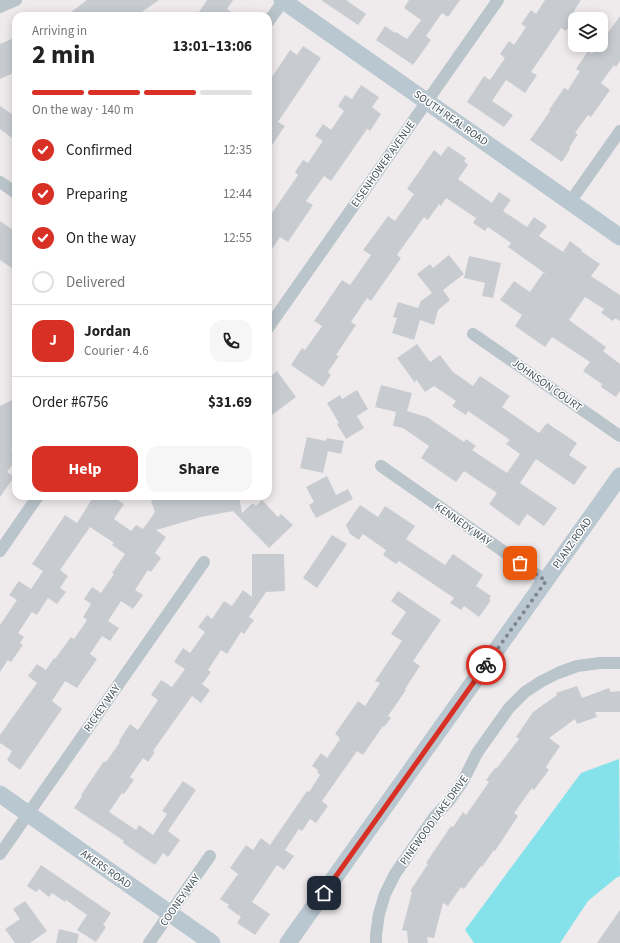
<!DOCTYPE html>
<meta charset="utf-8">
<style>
:root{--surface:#fff;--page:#f6f6f6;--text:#222;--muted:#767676;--line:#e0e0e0;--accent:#d93025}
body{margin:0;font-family:"Source Sans 3",sans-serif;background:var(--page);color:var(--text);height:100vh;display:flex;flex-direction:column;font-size:15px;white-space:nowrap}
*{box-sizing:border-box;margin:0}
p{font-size:13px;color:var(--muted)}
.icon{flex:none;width:22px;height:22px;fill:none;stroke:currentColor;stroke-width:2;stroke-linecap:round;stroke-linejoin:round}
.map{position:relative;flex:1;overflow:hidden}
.side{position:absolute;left:12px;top:12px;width:260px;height:488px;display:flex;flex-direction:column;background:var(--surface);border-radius:12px;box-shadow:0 2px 10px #0003}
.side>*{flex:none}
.fabs{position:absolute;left:568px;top:12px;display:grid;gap:8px}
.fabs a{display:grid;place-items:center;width:40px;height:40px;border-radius:8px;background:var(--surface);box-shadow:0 2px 10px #0003;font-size:20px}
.pin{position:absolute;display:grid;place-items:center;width:34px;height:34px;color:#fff;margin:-17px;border-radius:8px;box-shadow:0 2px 6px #0006}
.courier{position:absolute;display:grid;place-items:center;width:40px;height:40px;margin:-20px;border:3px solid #d93025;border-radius:50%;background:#fff;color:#222;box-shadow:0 1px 5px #0007}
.overview em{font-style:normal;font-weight:700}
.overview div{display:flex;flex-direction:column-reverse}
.overview{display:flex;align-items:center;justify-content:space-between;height:68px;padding:0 20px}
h1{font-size:26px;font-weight:700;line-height:30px}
.bar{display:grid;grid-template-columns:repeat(4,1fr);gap:6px 4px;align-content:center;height:48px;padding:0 20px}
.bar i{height:5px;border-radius:3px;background:var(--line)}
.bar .current{background:var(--accent)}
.bar p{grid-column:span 4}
.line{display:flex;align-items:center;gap:10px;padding:0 20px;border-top:1px solid var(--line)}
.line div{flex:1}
.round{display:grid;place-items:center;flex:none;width:42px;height:42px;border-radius:12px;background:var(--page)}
ol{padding:0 20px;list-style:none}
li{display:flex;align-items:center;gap:12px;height:44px}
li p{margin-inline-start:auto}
li .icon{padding:4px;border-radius:50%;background:var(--accent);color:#fff;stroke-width:4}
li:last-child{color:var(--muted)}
li i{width:22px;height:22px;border:2px solid var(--line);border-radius:50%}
.button{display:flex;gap:8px;margin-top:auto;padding:8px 20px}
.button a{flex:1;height:46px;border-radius:12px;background:var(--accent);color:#fff;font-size:16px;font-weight:700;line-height:46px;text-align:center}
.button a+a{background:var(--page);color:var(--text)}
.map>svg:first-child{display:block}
.water{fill:#85e2eb}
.building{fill:#c8ccd1}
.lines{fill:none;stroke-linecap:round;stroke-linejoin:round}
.street{stroke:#bac5cb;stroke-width:12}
.secondary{stroke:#b9c7d0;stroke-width:17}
.done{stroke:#80878c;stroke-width:4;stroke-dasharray:0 7.2}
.route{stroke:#d93025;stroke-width:5}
.labels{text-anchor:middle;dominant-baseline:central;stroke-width:3;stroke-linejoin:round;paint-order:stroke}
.street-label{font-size:11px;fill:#445159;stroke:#fff}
</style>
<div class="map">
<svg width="620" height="943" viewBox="0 0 620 943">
<rect width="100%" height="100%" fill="#efebec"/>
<polygon class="water" points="619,759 620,876 616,878 588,901 560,943 474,943 465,930 581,773"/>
<g class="building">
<polygon points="87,0 159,0 136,16 66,16"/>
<polygon points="207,0 233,0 227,9 236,16 205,16 199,12"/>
<polygon points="321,0 346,0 366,14 358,25"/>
<polygon points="409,0 460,0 448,17 442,13 426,36 431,40 413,65 376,40 385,26 395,33 396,32 407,39 421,20 404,8"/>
<polygon points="545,0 581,0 574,11 578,14 566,31 561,28 531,72 537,75 525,93 506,80 492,101 513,115 504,127 467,102 484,76 490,80 505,58 500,54 509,41 514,45 526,27 521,24 531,10 536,14"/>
<polygon points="620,16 620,61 616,67 614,65 601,83 610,90 591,117 588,115 575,133 578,134 569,148 570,149 562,162 530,140 550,111 549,110 564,88 568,90 580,71 576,69 588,51 592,54 599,45 601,45 601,42"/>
<polygon points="16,37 16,72 0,79 0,44"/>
<polygon points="303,46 321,58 278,122 285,126 268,151 268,83 290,50 297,55"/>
<polygon points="361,85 379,97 372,107 381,114 370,131 367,129 331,181 324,176 306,201 313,205 288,242 280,237 268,255 268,219 298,175 295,172 303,160 308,163 322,142 323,141 315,136 323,124 331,130 344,111 338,106 345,95 352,99"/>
<polygon points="0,106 16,117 16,141 0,129"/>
<polygon points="448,146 466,158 464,161 468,165 458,179 492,203 499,192 511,200 503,211 527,227 534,217 547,226 539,236 563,252 570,241 582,250 581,251 600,264 591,276 620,295 620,321 615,318 613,321 601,313 604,309 585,297 569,320 606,347 603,351 620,364 620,391 616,397 601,387 602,384 583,371 590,362 552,337 545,347 515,326 522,315 500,300 514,281 530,292 543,273 546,274 508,247 511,243 488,227 485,231 473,223 476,218 446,198 441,206 439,204 428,220 424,217 397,255 401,258 382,285 371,301 367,298 351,322 356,325 336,355 339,356 328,372 331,375 323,387 291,365 302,348 305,350 322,326 314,321 342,280 350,285 371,255 363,250 372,238 388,216 395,221 414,194 407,189 434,150 441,156"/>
<polygon points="0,221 16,232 16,271 0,260"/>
<polygon points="449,255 464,274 443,290 450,300 438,310 434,325 420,320 414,340 392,333 397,318 393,317 398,302 418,308 421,301 432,293 417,274 430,264 433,268"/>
<polygon points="469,256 501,263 493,298 482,296 485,283 464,278"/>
<polygon points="417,344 430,362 440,355 453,372 473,386 480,376 510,396 502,407 539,433 547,423 577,443 569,455 587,467 574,485 536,459 520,483 557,508 544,526 527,514 519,526 489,504 497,493 464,471 456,482 421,458 429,446 403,428 393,426 396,412 375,407 381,385 412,393 409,404 408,404 409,405 407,411 427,417 464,442 466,439 476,446 472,450 507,473 520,454 506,444 510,440 468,411 466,415 452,406 456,401 434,386 425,392 416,379 415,383 397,358"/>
<polygon points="277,371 296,397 268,418 268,378"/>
<polygon points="357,390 368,409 357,416 364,428 346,439 337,424 339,423 327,403 340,395 342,399"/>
<polygon points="16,398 16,442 11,450 16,454 16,459 7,472 14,477 0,497 0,406"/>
<polygon points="307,437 326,441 327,438 344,441 341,454 328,451 323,473 300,468"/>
<polygon points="327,476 336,495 348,489 353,499 316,518 309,505 314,502 306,487"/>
<polygon points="94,496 111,496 124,504 114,519 131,531 136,525 143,529 155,512 151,501 167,496 239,496 242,513 253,503 256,506 262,500 278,517 281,514 293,525 269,548 233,511 201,517 156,530 166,537 155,553 161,558 151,572 148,570 135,590 143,595 133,609 121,601 108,621 119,628 110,641 102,636 90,654 97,659 77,688 65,681 52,701 62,709 20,770 7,760 12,751 0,743 0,735 37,683 28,676 37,664 46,670 54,658 55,659 71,637 74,639 87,620 83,617 91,604 84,599 92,587 101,593 114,574 112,573 125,554 112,545 114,543 90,527 60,570 68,576 60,588 66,592 57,604 48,598 37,615 32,612 18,633 24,637 20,643 23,645 11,662 8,660 0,672 0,625 17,600 9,595 19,581 31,589 43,571 32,564 65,515 77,523"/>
<polygon points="360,505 378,517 385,506 415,526 406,539 445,565 453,554 483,575 476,586 491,596 489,599 491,600 479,617 464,606 461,610 450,603 454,598 399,561 396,564 383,555 386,550 363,534 359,540 350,534 346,525"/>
<polygon points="332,535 347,544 317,588 303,578"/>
<polygon points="252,554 284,554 285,591 266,592 249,617 254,620 244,634 241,632 227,654 221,650 208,670 211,672 202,684 210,690 201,703 192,696 153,751 155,752 148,762 143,758 130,777 134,780 124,794 122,793 109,812 136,830 139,825 153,835 167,814 162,811 183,781 196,790 168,831 180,840 168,857 163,853 155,865 123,843 124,841 74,808 82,796 81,795 104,761 106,762 120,742 119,741 130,724 138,730 158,700 151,695 161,680 172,687 185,669 174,662 183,648 190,653 205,632 198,627 207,615 212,619 224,601 232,606 243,590 252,597"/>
<polygon points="398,591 441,620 413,661 420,666 405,689 406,690 388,716 391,718 384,727 383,726 363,755 357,751 322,801 328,806 316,823 310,819 302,831 299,829 285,850 294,856 284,870 277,865 252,902 270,914 255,935 237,923 241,917 227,907 229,905 220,899 238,874 230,868 246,845 253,850 261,838 270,845 307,791 309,792 320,775 317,772 318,770 312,766 321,753 327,758 340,739 338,738 339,737 335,734 358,701 365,706 380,683 375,681 402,641 391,634 406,612 391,601"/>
<polygon points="577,686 582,698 609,688 611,692 620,691 620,712 595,712 597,717 577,724 575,719 549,738 560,746 546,767 549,770 534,790 532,788 514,813 518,816 495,851 494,850 482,867 481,866 464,889 461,887 448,906 443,903 434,938 427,937 428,943 408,943 407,931 402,930 412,892 410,891 428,864 426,863 451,826 453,827 463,812 466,815 489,782 486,780 495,768 496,769 519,739 516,737 533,712 557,695 556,693"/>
<polygon points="41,865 111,913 103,925 106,927 96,942 77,930 87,915 66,900 65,902 52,893 49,897 39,889 36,892 27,886"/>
<polygon points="25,901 47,931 30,943 15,943 5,929 20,919 13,909"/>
<polygon points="620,910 620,943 597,943"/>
<polygon points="59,929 79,934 77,943 56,943"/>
</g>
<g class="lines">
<g class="street">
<polyline points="0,7 16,0"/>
<polyline points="268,22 284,0"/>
<polyline points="0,182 16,193"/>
<polyline points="570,202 620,131"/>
<polyline points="268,328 498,0"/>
<polyline points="473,334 620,436"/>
<polyline points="381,466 546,581"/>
<polyline points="0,551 38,496"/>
<polyline points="0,854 204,562"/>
<polyline points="149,943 210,856"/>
<polyline points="376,943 376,935 379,914 385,894 395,874 435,816 449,801 463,781 477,753 509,708 525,692 542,681 558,673 577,666 600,663 620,663"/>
</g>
<g class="secondary">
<polyline points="282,0 620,237"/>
<polyline points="0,794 212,943"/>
<polyline points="288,943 620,476"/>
</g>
</g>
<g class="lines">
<polyline class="done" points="486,665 546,581 520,563"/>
<polyline class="route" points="324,893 486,665"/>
</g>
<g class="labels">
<g class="street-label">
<text transform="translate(451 118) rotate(35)">SOUTH REAL ROAD</text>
<text transform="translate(383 164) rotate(-55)">EISENHOWER AVENUE</text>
<text transform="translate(547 385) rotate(35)">JOHNSON COURT</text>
<text transform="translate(463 524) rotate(35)">KENNEDY WAY</text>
<text transform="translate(572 543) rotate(-55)">PLANZ ROAD</text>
<text transform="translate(102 708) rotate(-55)">RICKEY WAY</text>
<text transform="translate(434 820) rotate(-54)">PINEWOOD LAKE DRIVE</text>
<text transform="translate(106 869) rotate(35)">AKERS ROAD</text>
<text transform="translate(180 900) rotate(-55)">COONEY WAY</text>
</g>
</g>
</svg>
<div class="fabs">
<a><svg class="icon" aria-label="layers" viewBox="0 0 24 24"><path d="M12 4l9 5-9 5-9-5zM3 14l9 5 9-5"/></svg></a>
</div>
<div class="pin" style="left:520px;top:563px;background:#ea580c"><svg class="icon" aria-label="bag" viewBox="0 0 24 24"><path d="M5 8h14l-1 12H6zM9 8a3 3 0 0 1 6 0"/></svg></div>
<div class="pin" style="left:324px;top:893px;background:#1f2937"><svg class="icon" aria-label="home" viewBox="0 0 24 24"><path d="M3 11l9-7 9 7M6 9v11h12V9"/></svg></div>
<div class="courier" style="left:486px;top:665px"><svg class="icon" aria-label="bike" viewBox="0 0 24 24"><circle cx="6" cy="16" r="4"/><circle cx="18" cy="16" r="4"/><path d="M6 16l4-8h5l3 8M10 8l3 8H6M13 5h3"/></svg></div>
<section class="side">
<div class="overview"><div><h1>2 min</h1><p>Arriving in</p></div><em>13:01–13:06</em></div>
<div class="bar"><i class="current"></i><i class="current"></i><i class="current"></i><i></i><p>On the way · 140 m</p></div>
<ol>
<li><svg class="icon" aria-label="check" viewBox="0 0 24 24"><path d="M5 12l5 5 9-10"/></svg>Confirmed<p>12:35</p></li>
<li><svg class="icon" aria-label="check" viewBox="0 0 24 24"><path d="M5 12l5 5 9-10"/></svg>Preparing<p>12:44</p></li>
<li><svg class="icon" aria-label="check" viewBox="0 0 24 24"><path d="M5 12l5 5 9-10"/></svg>On the way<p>12:55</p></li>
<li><i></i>Delivered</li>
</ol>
<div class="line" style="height:72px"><b class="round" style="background:var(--accent);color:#fff">J</b><div><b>Jordan</b><p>Courier · 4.6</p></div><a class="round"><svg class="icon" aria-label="phone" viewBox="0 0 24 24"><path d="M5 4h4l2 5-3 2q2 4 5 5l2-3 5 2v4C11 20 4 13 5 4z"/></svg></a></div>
<div class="line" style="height:52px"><div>Order #6756</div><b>$31.69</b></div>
<div class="button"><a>Help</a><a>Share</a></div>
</section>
</div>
